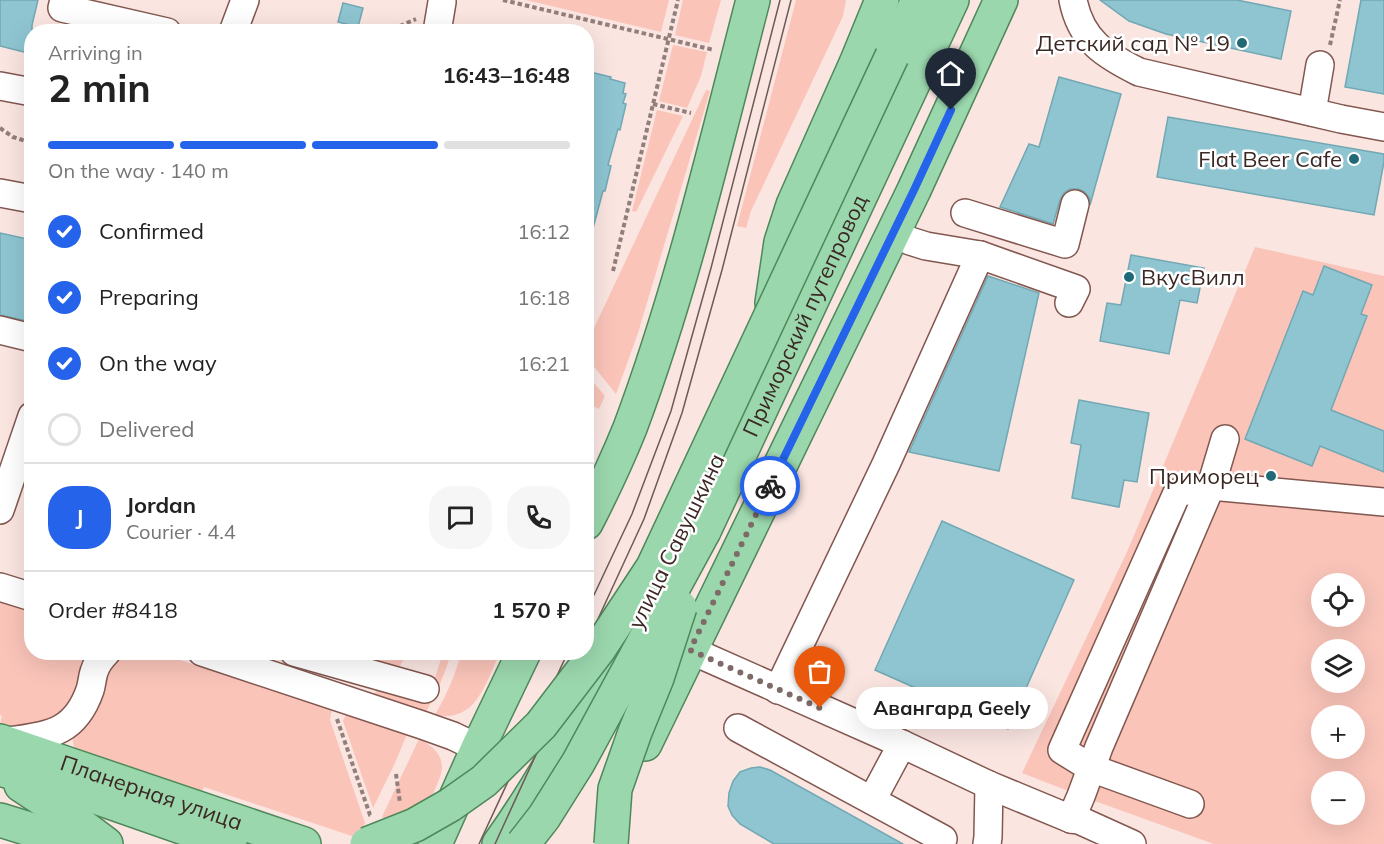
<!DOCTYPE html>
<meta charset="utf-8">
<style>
:root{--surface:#fff;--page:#f6f6f6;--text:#222;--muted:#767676;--line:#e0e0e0;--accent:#2563eb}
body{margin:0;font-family:Mulish,sans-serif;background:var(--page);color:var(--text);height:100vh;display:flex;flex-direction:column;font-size:22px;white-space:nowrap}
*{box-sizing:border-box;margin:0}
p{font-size:20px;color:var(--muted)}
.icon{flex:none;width:33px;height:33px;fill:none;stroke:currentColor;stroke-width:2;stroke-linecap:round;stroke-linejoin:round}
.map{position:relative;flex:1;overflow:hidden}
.sheet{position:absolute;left:24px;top:24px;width:570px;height:636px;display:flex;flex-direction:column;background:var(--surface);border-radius:24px;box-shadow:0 6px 24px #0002}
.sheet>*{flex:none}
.controls{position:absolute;left:1311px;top:573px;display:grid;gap:12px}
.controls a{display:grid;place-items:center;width:54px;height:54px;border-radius:50%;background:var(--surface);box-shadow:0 6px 24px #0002;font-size:30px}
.pin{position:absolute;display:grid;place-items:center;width:51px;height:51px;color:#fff;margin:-62px -26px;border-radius:50% 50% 50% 0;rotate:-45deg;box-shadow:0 0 6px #0007}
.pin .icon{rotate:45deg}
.courier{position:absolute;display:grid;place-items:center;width:60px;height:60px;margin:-30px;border:4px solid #2563eb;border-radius:50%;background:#fff;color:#222;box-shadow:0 2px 8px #0007}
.bubble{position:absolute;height:42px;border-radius:21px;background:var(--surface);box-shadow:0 6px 24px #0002;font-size:20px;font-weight:700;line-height:42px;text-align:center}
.summary em{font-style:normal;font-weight:700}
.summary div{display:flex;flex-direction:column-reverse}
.summary{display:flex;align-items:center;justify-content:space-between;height:102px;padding:0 24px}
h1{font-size:39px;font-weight:700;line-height:45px}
.bar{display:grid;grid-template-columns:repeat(4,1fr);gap:9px 6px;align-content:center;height:72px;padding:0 24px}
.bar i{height:8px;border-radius:4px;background:var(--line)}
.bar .active{background:var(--accent)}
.bar p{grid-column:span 4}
.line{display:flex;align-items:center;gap:15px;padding:0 24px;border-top:2px solid var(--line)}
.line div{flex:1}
.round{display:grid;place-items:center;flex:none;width:63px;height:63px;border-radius:24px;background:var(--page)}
ol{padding:0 24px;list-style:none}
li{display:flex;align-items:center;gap:18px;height:66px}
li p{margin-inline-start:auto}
li .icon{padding:6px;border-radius:50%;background:var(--accent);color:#fff;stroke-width:4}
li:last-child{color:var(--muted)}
li i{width:33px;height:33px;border:3px solid var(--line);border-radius:50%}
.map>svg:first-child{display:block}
.green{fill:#fac4b9;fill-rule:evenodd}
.building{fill:#8ec5d1;stroke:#71a8b3;stroke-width:1.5}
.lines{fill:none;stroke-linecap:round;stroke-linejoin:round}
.minor-casing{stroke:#82574f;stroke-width:30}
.major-casing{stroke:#4e885a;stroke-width:36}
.path{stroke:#927e7a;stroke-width:4;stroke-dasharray:4.5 3;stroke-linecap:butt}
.minor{stroke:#fff;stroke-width:27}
.major{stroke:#9bd7ad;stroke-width:33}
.tram{stroke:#6d5a56;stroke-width:1.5}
.major-bridge-casing{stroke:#4e885a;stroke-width:36;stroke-linecap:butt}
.major-bridge{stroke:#9bd7ad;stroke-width:33}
.done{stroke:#7e6a66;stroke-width:6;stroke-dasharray:0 10.8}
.route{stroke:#2563eb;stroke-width:8}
.poi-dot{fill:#216976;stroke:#fff;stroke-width:2}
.labels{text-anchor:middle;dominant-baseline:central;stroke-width:5;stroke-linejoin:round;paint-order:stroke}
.poi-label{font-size:22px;fill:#3b2824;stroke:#fff;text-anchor:end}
.street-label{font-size:22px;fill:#3b2824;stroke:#fff}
</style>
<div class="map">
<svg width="1384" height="844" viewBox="0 0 1384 844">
<rect width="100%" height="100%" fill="#fae5e1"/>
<g class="green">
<polygon points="526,0 669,0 661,32"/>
<polygon points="683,0 721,0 709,43 675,35"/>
<polygon points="796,0 846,0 843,16 837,29 760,192 751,211 746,228 737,226"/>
<polygon points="673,45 707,52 701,76 687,108 659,101"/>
<polygon points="706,90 710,91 638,333 616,394 587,358 587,343"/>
<polygon points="657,110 683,116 636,212 632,211"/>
<path d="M 1255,247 L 1384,276 L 1384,844 L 1214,844 L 1081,796 L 1022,773 L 1127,552 ZM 1322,584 L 1354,584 L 1354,616 L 1322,616 ZM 1322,650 L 1354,650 L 1354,682 L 1322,682 ZM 1322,716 L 1354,716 L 1354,748 L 1322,748 ZM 1322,782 L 1354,782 L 1354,814 L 1322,814 Z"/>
<polygon points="587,375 605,396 599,409 593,406 587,422"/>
<polygon points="0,601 31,611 32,652 82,653 85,671 83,686 57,723 15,728 0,724 2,716 0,715"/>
<path d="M 117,653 L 158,653 L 332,709 L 330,720 L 365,823 L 358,838 L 204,787 L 200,797 L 78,752 C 72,745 72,741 74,733 Z"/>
<polygon points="374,653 407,653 399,668 379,660 374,655"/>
<path d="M 420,653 L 451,653 C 445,674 437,692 426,712 L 374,695 L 376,691 L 379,688 L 427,702 L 441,659 Z"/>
<path d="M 461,653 L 500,653 C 485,683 477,723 435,715 C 447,694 455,676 461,653 Z"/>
<polygon points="346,714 407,734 395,763 373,808 343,721"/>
<path d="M 419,739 C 430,744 442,753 442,767 C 443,778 419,821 413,833 L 382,817 Z"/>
</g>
<g class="building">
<polygon points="0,0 38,0 32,25 32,54 0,46"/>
<polygon points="1100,0 1237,0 1291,11 1281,59 1166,34 1129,21"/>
<polygon points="1361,0 1384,0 1384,94 1345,87"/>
<polygon points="343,3 363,8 358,27 338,22"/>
<polygon points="586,71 611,77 610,79 625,83 623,93 626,94 623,103 626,104 620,130 618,129 608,165 611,166 605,191 603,191 592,232 586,232"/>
<polygon points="1059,77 1121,94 1090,205 1090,199 1085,192 1078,189 1070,189 1064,193 1060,200 1053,224 1000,207 1029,144 1039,147"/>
<polygon points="1168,117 1384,154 1384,162 1374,215 1157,177"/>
<polygon points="0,233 32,240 32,322 0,315"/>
<polygon points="1131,255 1204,268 1197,303 1180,300 1169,354 1100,341 1107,303 1121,305"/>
<polygon points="1324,266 1372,285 1361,314 1367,316 1331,410 1384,431 1384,472 1320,446 1312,466 1245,439 1303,291 1313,295"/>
<polygon points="988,276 1039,293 999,471 909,452"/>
<polygon points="1079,400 1149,413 1137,482 1124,480 1119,507 1072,498 1081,445 1071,443"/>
<polygon points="942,521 1074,580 1008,729 875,670"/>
<polygon points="760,767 770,770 903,844 774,844 740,824 732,815 728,806 729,793 733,781 740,772 751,768"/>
</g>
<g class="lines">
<g class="minor-casing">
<g id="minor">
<polyline points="64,0 62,8 167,32"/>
<path d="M 1073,0 C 1081,41 1105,55 1139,72 L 1341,119 L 1384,127"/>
<polyline points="233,32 245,0"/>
<polyline points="437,32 442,2"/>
<polyline points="0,86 32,92"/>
<polyline points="1312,112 1320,65"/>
<polyline points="0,193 32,199"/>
<polyline points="965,213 1065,244 1075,204"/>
<polyline points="893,232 910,241 926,246 980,255 1076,289 1069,303"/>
<polyline points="0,330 32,338"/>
<polyline points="0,510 32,416"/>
<polyline points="0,587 32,597"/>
<polyline points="690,650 902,744 989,785 1071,819 1079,820 1132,844"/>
<polyline points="202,652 422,725 453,736 478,748"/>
<polyline points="294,652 425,689"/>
<polyline points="778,690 886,464 980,255"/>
<polyline points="738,728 943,839"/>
<path d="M 4,742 C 46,735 74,736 90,690 C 92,684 92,678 94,672 C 96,665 102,657 107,652"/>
<polyline points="872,800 902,744"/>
<polyline points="1190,804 1091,768 1062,750 1177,493 1211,486 1384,502"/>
<polyline points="1071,819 1081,796 1099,747 1211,486 1225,439"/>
<polyline points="987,844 988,837 989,785"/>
</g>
</g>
<g class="major-casing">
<g id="major">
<polyline points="892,56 918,0"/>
<polyline points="772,303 781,242 793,205 857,61 882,0"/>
<path d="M 586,523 C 602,492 617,460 630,428 C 682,289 716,143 753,0"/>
<path id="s1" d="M 704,531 L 952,0"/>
<path id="s2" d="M 0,741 L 304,844"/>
<polyline points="645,744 914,190 1001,0"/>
<polyline points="0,769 84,793 230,844"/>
<polyline points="21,785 74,820 106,844"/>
<polyline points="0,820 78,844"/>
<polyline points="435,844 478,748 524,652"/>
<path d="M 499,844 C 546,778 583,708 619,636"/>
</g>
</g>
<g class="path">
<polyline points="503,0 714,50"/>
<polyline points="386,32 416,19"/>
<polyline points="1330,45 1340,0"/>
<polyline points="653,104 691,113"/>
<polyline points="0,128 13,137 32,143"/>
<polyline points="613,271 678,0"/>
<polyline points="337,719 370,815 372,816"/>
<polyline points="396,774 400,803"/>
</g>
<use href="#minor" class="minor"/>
<use href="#major" class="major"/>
<g class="tram">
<polyline points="586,612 632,514 671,411 711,268 780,0"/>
<polyline points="586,645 644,519 682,413 722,270 791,0"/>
<polyline points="479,844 568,652"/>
<polyline points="495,844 583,652"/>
</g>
<g class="major-bridge-casing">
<g id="major-bridge">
<polyline points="367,844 415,825 450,805 484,781 541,725 599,649 653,567 892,56"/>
<polyline points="523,844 544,817 578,763 704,531"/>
<polyline points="611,844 615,789 635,732 657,678 680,607"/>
</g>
</g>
<use href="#major-bridge" class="major-bridge"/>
</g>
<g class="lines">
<polyline class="done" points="770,486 690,650 820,708"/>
<polyline class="route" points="770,486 914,190 951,110"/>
</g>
<g class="poi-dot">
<circle cx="1242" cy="43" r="6"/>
<circle cx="1354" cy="159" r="6"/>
<circle cx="1129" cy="277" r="6"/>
<circle cx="1271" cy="476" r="6"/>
</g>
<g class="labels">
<g class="poi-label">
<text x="1230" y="43">Детский сад № 19</text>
<text x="1342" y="159">Flat Beer Cafe</text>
<text x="1141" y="277" text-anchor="start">ВкусВилл</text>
<text x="1259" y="476">Приморец</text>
</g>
<g class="street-label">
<text stroke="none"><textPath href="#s1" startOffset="238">Приморский путепровод</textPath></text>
<text transform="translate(676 541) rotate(-64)">улица Савушкина</text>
<text stroke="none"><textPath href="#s2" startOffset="160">Планерная улица</textPath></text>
</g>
</g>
</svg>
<div class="controls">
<a><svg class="icon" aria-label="locate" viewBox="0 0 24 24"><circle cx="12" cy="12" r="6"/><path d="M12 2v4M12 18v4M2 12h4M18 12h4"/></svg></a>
<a><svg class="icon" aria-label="layers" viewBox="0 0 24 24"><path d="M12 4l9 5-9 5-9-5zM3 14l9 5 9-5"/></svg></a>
<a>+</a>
<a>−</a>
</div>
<div class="pin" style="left:820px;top:708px;background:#ea580c"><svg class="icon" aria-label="bag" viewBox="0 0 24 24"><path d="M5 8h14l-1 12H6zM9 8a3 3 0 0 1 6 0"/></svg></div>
<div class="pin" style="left:951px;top:110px;background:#1f2937"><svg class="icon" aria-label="home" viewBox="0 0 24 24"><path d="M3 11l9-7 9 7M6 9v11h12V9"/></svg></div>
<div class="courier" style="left:770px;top:486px"><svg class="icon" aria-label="bike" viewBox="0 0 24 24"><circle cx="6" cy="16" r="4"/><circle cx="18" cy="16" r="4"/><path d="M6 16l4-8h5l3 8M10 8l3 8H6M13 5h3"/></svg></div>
<div class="bubble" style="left:856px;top:687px;width:192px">Авангард Geely</div>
<section class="sheet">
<div class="summary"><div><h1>2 min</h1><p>Arriving in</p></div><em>16:43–16:48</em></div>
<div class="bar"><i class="active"></i><i class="active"></i><i class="active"></i><i></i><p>On the way · 140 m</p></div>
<ol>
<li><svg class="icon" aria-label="check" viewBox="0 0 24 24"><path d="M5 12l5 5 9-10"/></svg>Confirmed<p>16:12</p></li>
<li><svg class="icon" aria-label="check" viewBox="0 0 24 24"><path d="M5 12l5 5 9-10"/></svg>Preparing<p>16:18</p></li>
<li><svg class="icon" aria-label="check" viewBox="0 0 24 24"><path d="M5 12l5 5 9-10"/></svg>On the way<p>16:21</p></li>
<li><i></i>Delivered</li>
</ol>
<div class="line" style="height:108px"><b class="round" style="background:var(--accent);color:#fff">J</b><div><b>Jordan</b><p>Courier · 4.4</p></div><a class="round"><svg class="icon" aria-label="chat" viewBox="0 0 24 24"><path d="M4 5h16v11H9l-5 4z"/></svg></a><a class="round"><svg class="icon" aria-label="phone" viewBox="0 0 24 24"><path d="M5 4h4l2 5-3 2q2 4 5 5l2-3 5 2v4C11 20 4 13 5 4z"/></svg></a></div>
<div class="line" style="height:78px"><div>Order #8418</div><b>1 570 ₽</b></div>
</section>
</div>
